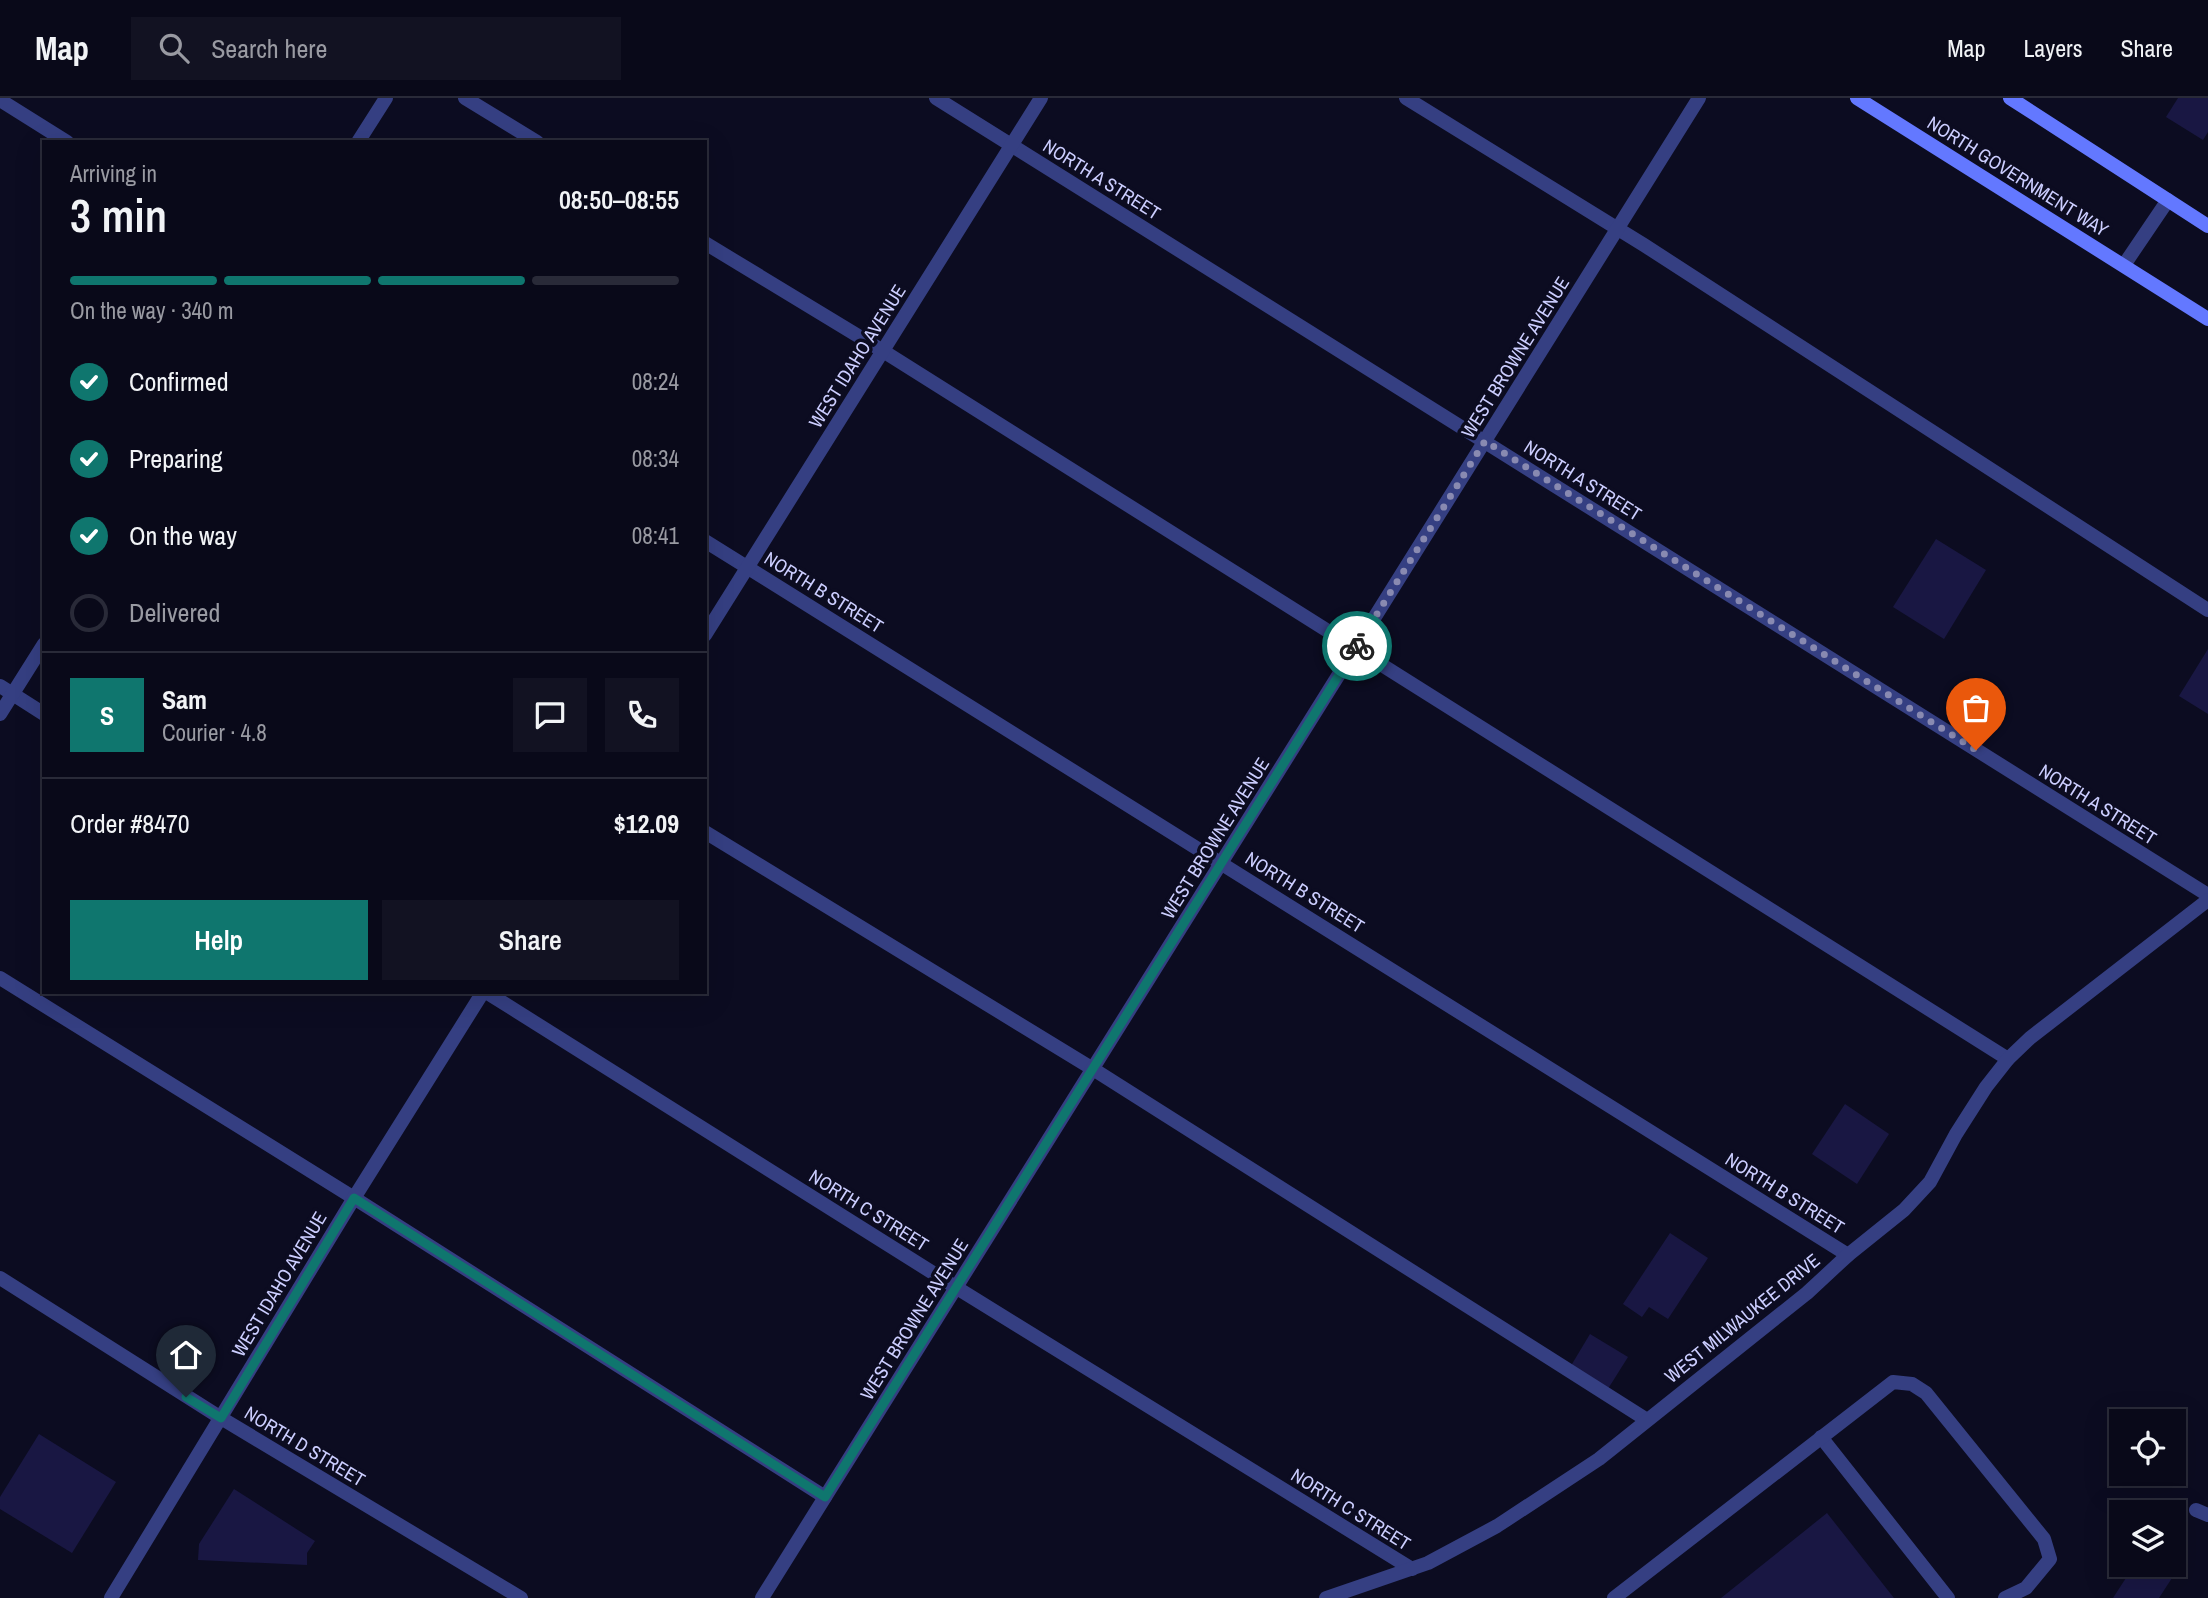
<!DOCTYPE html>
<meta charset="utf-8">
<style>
:root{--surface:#090919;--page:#121222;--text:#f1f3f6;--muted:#999aa2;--line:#292a38;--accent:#0f766e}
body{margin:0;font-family:"Archivo Narrow",sans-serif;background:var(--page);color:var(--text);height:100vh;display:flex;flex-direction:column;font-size:26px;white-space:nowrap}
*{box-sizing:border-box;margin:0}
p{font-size:23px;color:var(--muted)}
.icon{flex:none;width:38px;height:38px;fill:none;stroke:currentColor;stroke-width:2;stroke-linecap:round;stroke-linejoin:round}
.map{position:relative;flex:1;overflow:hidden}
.details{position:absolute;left:42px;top:42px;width:665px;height:854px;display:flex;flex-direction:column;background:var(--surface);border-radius:0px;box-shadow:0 7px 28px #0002,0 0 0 2px var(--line)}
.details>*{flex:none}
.tools{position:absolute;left:2109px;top:1311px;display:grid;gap:14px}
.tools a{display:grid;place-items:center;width:77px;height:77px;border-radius:0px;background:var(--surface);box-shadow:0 7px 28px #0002,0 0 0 2px var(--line);font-size:35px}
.pin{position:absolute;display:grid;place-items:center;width:60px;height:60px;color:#fff;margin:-72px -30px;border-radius:50% 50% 50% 0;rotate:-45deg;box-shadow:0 0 7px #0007}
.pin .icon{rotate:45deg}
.courier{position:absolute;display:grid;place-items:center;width:70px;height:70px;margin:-35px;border:5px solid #0f766e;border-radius:50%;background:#fff;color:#222;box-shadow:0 2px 9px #0007}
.headline em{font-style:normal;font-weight:600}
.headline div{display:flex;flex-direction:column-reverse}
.headline{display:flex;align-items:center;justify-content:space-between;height:119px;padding:0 28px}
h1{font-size:46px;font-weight:600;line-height:52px}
.bar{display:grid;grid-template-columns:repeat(4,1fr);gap:10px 7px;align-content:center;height:84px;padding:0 28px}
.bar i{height:9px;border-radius:5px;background:var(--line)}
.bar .selected{background:var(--accent)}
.bar p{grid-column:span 4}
.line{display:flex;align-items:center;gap:18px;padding:0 28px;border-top:2px solid var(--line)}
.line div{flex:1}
.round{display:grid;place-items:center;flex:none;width:74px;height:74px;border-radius:0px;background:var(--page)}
ol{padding:0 28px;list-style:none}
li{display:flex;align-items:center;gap:21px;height:77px}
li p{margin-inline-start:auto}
li .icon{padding:7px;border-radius:50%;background:var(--accent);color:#fff;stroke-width:4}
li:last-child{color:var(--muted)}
li i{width:38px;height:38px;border:4px solid var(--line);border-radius:50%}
.primary-button{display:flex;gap:14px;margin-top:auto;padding:14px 28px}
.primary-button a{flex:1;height:80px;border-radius:0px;background:var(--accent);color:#fff;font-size:28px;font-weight:600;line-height:80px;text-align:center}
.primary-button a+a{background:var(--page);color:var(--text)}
header{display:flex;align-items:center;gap:42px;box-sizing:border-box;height:98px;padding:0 35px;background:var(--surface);border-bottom:2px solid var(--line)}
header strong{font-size:33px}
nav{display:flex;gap:38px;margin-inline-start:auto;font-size:24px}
.search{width:490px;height:63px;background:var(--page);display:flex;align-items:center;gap:18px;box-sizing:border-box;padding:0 24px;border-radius:0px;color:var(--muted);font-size:26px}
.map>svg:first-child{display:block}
.building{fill:#191743}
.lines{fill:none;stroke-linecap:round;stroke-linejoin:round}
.service{stroke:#353f82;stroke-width:14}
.minor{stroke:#353f82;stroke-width:14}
.secondary{stroke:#6378ff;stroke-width:14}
.done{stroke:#898ab1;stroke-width:7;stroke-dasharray:0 12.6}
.route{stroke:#0f766e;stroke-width:9}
.labels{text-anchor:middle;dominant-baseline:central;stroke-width:7;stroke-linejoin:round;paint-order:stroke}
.street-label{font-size:19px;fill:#ccceff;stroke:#0c0c21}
</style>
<header>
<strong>Map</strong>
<div class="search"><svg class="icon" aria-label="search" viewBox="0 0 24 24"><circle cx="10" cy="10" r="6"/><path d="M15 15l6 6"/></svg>Search here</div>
<nav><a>Map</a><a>Layers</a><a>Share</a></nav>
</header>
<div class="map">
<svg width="2208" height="1500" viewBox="0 0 2208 1500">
<rect width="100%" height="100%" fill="#0c0c21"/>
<g class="building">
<polygon points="2178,0 2208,0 2208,34 2203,42 2166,19"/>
<polygon points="1936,441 1986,472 1944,541 1893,509"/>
<polygon points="2208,551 2208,616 2179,598"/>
<polygon points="1845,1006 1889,1036 1857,1086 1812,1056"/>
<polygon points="1670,1135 1708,1160 1668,1221 1649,1209 1642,1219 1623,1206"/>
<polygon points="1590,1236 1628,1259 1606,1294 1569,1271"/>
<polygon points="39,1336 116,1384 72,1455 0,1411 0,1399"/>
<polygon points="234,1391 315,1443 307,1455 307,1467 198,1462 199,1446"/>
<polygon points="1827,1415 1894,1500 1721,1500"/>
<polygon points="2174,1456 2183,1463 2159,1500 2113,1500 2135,1466 2174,1466"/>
</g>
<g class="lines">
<g class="service">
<polyline points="465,0 537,44"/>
<polyline points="1406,0 1644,147 2208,512"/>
<polyline points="705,145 883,253 2008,961"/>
<polyline points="705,734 1093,971 1647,1322"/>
<polyline points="0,880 354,1100 825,1399"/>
<polyline points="1821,1339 1948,1500"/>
<polyline points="2196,1412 2208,1417"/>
<polyline points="1614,1500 1893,1284 1912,1286 1926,1295 2044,1441 2050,1461 2026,1490 2005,1500"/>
</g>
<g class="minor">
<polyline points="936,0 2208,797"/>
<polyline points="0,2 67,44"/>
<polyline points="358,44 386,0"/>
<polyline points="2124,167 2168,102"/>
<polyline points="705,443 1848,1157"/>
<polyline points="705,537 1041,0"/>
<polyline points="0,588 44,616"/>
<polyline points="0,616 44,546"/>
<polyline points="486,894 957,1190 1412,1471"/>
<polyline points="0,1180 221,1320 521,1500"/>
<polyline points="111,1500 354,1100 483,894"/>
<polyline points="762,1500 1699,0"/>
<polyline points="1326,1500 1428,1465 1497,1428 1599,1361 1807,1195 1848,1157 1904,1112 1930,1084 1956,1036 1986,989 2008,961 2030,940 2208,802"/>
</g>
<g class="secondary">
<polyline points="1857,0 2208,221"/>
<polyline points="2010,0 2208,128"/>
</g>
</g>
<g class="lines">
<polyline class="done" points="1357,548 1485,343 1976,652"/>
<polyline class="route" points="186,1299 221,1320 354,1100 825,1399 1357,548"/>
</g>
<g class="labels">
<g class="street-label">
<text transform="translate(2018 78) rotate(32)">NORTH GOVERNMENT WAY</text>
<text transform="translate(1102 81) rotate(32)">NORTH A STREET</text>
<text transform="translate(857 258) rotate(-58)">WEST IDAHO AVENUE</text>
<text transform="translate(1515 259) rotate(-58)">WEST BROWNE AVENUE</text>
<text transform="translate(1583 382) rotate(32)">NORTH A STREET</text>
<text transform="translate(824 494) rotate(32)">NORTH B STREET</text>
<text transform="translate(2098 706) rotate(32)">NORTH A STREET</text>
<text transform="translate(1215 740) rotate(-58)">WEST BROWNE AVENUE</text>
<text transform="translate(1305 794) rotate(32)">NORTH B STREET</text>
<text transform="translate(1785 1095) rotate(32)">NORTH B STREET</text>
<text transform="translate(869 1112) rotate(32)">NORTH C STREET</text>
<text transform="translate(279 1186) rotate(-59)">WEST IDAHO AVENUE</text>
<text transform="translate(1742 1220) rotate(-39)">WEST MILWAUKEE DRIVE</text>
<text transform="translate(914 1221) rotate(-58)">WEST BROWNE AVENUE</text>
<text transform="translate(305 1348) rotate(31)">NORTH D STREET</text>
<text transform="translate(1351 1411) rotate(32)">NORTH C STREET</text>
</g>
</g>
</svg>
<div class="tools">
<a><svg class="icon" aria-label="locate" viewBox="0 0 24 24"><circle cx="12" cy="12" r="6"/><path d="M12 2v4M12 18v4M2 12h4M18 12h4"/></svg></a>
<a><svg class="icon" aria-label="layers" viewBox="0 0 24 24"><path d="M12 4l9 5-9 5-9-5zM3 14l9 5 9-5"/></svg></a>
</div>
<div class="pin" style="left:1976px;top:652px;background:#ea580c"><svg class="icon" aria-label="bag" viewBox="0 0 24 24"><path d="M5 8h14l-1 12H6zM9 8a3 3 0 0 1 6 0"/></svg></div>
<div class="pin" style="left:186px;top:1299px;background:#1f2937"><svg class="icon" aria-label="home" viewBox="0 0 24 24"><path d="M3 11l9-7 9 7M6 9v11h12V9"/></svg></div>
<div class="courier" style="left:1357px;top:548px"><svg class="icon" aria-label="bike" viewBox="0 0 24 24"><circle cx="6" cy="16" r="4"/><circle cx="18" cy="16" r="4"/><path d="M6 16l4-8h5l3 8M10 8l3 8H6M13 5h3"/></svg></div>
<section class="details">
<div class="headline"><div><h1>3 min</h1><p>Arriving in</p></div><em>08:50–08:55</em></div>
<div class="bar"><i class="selected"></i><i class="selected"></i><i class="selected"></i><i></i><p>On the way · 340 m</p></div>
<ol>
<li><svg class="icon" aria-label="check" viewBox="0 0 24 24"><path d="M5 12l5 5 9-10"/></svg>Confirmed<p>08:24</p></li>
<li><svg class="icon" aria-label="check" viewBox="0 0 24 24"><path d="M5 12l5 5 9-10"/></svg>Preparing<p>08:34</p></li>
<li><svg class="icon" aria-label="check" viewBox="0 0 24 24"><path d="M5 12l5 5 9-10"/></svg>On the way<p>08:41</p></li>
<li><i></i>Delivered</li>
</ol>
<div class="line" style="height:126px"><b class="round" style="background:var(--accent);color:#fff">S</b><div><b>Sam</b><p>Courier · 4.8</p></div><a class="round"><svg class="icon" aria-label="chat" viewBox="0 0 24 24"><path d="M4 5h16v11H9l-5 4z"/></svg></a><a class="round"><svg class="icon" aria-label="phone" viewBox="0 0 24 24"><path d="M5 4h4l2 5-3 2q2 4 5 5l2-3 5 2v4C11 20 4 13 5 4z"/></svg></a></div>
<div class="line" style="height:91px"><div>Order #8470</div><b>$12.09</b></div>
<div class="primary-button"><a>Help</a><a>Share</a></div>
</section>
</div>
